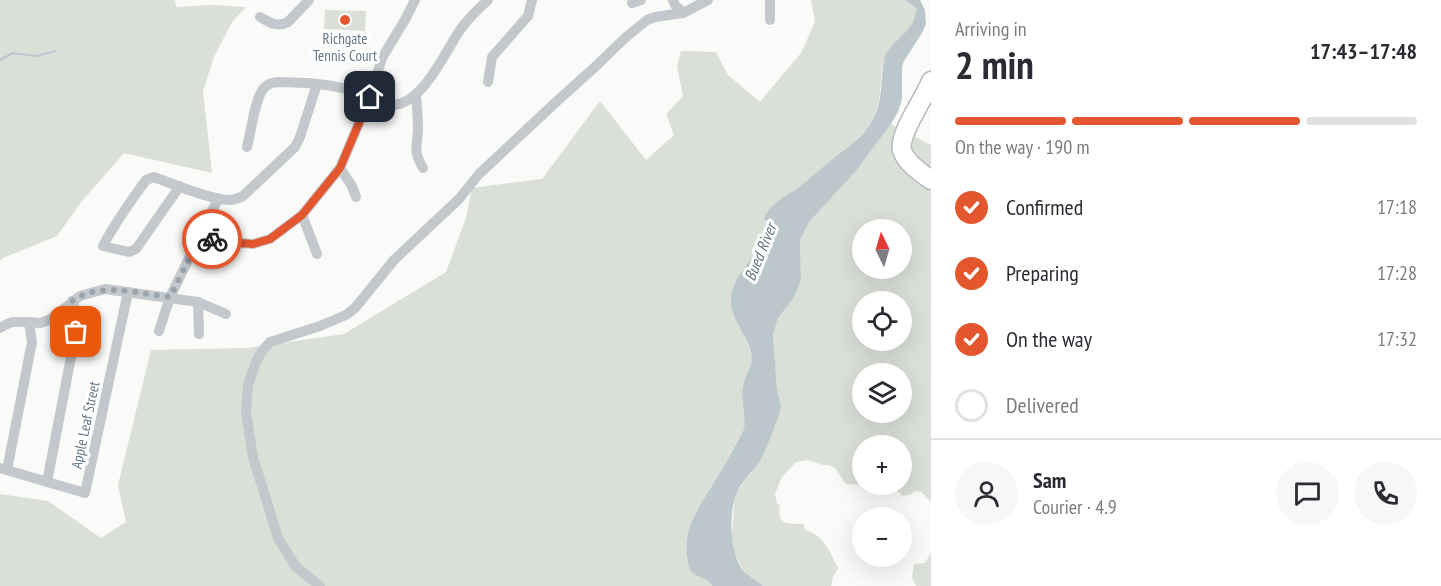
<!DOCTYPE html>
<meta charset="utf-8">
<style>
:root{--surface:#fff;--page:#f7f7f7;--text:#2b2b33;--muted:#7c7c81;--line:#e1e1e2;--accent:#e4572e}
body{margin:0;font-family:"PT Sans Narrow",sans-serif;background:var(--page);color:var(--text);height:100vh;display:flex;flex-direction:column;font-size:22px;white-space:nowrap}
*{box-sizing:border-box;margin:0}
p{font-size:20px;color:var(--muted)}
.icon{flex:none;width:33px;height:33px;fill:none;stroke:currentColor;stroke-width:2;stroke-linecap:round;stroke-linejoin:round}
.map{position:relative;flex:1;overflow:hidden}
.details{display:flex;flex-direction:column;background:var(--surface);width:510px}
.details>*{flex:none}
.needle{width:39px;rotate:355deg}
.tools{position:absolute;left:852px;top:219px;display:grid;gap:12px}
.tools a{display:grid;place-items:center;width:60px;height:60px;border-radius:50%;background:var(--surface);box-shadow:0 6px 24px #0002;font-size:30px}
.pin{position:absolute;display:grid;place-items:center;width:51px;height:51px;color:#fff;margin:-26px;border-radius:12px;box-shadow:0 3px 9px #0006}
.courier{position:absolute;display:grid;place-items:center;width:60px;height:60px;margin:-30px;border:4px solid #e4572e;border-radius:50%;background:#fff;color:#222;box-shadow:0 2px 8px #0007}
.summary em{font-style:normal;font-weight:600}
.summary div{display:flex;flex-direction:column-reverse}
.summary{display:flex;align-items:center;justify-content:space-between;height:102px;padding:0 24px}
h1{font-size:39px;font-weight:600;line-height:45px}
.bar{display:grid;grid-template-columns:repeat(4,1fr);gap:9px 6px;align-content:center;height:72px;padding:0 24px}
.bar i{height:8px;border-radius:4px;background:var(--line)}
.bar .selected{background:var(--accent)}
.bar p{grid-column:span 4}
.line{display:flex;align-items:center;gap:15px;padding:0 24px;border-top:2px solid var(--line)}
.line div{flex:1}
.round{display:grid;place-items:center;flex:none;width:63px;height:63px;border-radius:32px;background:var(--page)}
ol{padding:0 24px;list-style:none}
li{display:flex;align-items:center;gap:18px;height:66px}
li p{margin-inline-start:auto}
li .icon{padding:6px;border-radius:50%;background:var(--accent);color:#fff;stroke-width:4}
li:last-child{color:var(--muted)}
li i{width:33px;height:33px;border:3px solid var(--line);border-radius:50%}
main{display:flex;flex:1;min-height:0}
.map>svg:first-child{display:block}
.green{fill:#dadfd7;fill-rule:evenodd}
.water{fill:#bbc7cb}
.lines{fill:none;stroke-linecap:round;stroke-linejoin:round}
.stream{stroke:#bbc7cb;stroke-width:2}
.highway-casing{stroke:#b4b9bd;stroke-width:21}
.street{stroke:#c3c8cc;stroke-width:10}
.highway{stroke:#fff;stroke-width:18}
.done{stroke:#99a4ac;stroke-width:6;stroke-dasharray:0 10.8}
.route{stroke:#e4572e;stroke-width:8}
.poi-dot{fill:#e4572e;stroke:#fff;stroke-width:2}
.labels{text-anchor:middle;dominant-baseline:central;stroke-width:6;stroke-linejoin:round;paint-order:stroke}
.poi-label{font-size:15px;fill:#657683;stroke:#fff}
.street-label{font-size:15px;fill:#657683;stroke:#fff}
.water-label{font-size:16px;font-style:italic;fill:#60757c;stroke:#fff}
</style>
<main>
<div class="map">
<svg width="931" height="586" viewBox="0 0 931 586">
<rect width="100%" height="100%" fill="#fafaf8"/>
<g class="green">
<polygon points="0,0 175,0 176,7 211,5 246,7 232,22 214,57 203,91 212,173 124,153 82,201 57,236 3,258 0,261"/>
<path d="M 811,0 L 905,0 C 919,9 920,12 911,26 L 883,63 L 879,101 L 873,119 L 867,129 L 851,145 L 814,176 L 774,205 L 768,211 L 764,218 L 769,226 L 768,232 L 761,244 L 747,264 L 738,322 L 750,349 L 752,359 L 749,372 L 745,380 L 743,388 L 745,422 L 744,429 C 735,444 728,460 719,474 C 705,499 682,525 687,556 C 688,560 689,566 690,570 C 695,578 708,577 712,586 L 0,586 L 0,494 L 48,501 L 101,538 L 126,522 L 118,485 L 151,350 L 247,348 L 344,334 L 446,272 L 466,218 L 472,188 L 542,179 L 600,101 L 646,160 L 674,135 L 666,114 L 683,96 L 677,66 L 681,51 L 716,52 L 728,75 L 760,102 L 801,53 L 815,22 Z"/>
<polygon points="325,10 366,11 365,31 324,29"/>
<path d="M 891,124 L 931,145 L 931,502 L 921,492 L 915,491 L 910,495 L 902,496 L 892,485 L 902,484 L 902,446 L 862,446 L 862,484 L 865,485 L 846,484 L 835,468 L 828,465 L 823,465 L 807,460 L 796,462 L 782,477 L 775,494 L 777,503 L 780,506 C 777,527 789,523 804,524 L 805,530 C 824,535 830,552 838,568 L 833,577 L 831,586 L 763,586 L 749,576 L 742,568 L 735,553 L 732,537 L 734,502 L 737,492 L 760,460 L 780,412 L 777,389 L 773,334 L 778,318 L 793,299 L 798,288 L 801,279 L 800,241 L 809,222 L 856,171 ZM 862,230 L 902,230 L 902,268 L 862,268 ZM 862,302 L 902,302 L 902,340 L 862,340 ZM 862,374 L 902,374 L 902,412 L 862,412 Z"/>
<polygon points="931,553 931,586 916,586 912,577 914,564 925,563"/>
</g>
<path class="water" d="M 905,0 L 920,0 L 925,10 L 926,24 L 922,33 L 904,61 L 902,67 L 902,99 L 898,112 L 891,124 L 856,171 L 809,222 L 800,241 L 801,279 L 798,288 L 793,299 L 778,318 L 773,334 L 777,389 L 781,406 L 780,412 C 774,428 769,444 761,459 C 754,471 742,480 737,493 C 728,512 730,551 742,569 C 748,576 756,580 763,586 L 712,586 C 708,577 695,578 690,570 C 688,566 688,560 687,556 C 682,525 705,499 719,474 C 728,460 736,444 744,429 C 746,415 741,401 743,387 C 745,373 754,368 751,352 C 747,335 730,318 731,300 C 732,271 764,253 769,226 L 764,218 C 770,204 786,196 798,188 C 810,178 822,168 834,158 C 848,147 865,136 873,119 C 884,99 880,76 885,56 C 894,38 917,30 916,8 Z"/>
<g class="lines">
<polyline class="stream" points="0,60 13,53 36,56 56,51"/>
<g class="highway-casing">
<path id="highway" d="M 931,81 C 925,98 898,134 902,150 C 905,162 921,173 931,180"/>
</g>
<g class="street">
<polyline points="673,0 675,5 683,13"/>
<polyline points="770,0 770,20"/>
<polyline points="632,3 641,0"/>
<path d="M 260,17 C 269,22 277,28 288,22 L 309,0"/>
<polyline points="488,82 492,57 528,16 532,0"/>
<path d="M 416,96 C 417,107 418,119 418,130 C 417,148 413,151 423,168"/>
<path d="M 247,147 C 251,133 255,94 266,86 C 270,83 275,82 280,82 C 303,83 327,83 349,90 C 356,92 364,94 370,97 C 378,101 382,105 391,105 C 422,106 445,52 460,30 C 468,19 478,9 488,0"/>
<polyline points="340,168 352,186 356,197"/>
<path d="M 180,186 L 136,249 L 129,252 L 103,246 C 115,222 131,201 146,180 L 154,177 C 173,184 211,200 229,200 C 235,200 239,198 243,196 L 295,147 L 300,137 L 317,84"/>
<polyline points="302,215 317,254"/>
<polyline points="200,237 227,242 253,244 270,239 302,215 340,168 370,97 382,58 406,18 415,0"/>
<polyline points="198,302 199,334"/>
<polyline points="0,328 7,324 13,322 29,322 40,323 49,320 56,315 80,296 105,289 198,302 226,314"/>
<polyline points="159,331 170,297 218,199"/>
<polyline points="0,468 85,493 128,292"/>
<polyline points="7,470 32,342 29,322"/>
<polyline points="47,482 76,331 76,312 72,301"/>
<polyline points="320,586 296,567 278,538 253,457 246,412 248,385 256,362 262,351 270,342 320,326 346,315 355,308 394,260 459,199 479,174 555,103 596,66 625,38 647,20 655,17 683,13 708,0"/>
</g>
<use href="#highway" class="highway"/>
</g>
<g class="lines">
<path class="done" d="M 76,332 L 76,312 L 72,301 C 101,281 138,294 170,297 L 200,237 L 212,239"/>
<polyline class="route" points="212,239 227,242 253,244 270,239 302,215 340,168 370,97"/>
</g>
<circle class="poi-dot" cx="345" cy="20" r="6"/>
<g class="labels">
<g class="poi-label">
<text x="345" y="38">Richgate<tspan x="345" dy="17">Tennis Court</tspan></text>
</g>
<g class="street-label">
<text transform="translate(85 425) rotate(-78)">Apple Leaf Street</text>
</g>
<g class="water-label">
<text transform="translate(760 252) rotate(-68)">Bued River</text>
</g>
</g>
</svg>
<div class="tools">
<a><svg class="needle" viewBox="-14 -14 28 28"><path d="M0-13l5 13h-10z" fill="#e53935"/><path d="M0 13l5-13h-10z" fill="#7c7c81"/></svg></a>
<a><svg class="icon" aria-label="locate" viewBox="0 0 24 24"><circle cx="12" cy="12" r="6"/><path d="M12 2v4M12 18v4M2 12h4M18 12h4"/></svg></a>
<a><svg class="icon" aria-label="layers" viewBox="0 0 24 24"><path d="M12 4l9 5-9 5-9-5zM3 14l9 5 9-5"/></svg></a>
<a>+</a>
<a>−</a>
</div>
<div class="pin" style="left:76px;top:332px;background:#ea580c"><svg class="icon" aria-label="bag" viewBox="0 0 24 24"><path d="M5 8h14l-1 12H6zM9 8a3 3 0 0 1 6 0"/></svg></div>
<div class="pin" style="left:370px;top:97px;background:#1f2937"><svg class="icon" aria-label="home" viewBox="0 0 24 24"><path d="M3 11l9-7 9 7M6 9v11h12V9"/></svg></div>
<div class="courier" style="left:212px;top:239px"><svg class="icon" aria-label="bike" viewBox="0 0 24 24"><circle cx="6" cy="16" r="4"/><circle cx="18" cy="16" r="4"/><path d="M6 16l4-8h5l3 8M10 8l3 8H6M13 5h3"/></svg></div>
</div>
<section class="details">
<div class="summary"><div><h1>2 min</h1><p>Arriving in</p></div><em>17:43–17:48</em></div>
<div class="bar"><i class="selected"></i><i class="selected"></i><i class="selected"></i><i></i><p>On the way · 190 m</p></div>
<ol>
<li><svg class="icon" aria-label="check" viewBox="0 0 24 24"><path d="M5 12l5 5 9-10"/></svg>Confirmed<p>17:18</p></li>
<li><svg class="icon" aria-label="check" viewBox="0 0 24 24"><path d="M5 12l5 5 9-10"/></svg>Preparing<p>17:28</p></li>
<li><svg class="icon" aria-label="check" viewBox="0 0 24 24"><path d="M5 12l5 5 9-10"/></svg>On the way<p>17:32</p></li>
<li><i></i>Delivered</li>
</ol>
<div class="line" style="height:108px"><a class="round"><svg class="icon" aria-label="person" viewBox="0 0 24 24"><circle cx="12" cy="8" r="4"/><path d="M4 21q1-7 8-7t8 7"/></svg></a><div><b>Sam</b><p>Courier · 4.9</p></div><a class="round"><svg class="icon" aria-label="chat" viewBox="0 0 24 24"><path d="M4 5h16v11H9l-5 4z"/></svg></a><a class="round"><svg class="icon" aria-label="phone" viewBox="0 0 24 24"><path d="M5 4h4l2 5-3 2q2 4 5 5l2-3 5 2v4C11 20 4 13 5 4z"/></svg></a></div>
</section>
</main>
